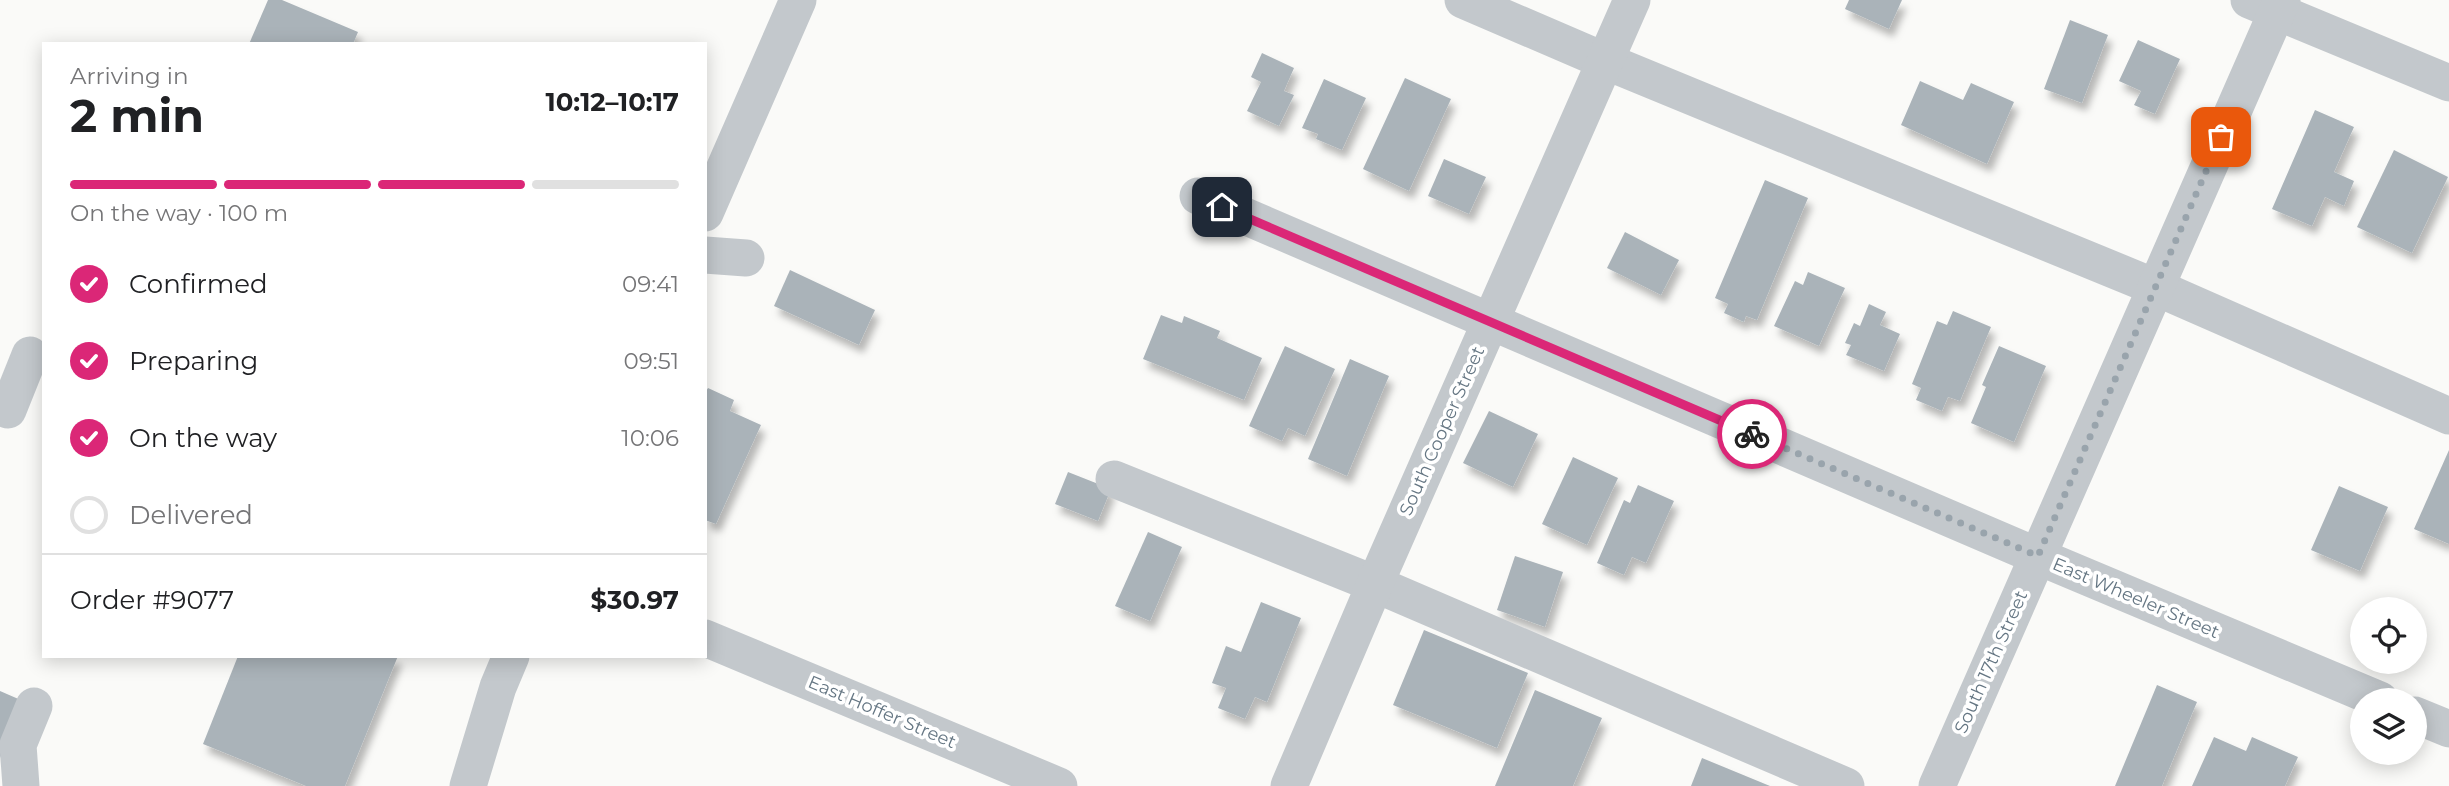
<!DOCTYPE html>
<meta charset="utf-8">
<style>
:root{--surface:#fff;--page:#f2f2f2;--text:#202124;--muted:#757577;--line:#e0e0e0;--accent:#db2777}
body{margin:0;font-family:Montserrat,sans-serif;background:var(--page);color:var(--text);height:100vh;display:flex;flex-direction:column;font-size:26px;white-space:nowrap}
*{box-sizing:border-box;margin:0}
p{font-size:23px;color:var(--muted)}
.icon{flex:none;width:38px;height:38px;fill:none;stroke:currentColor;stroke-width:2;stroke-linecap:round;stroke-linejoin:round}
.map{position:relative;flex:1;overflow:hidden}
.sheet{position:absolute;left:42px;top:42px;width:665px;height:616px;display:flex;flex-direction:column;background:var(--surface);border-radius:0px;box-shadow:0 4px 18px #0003}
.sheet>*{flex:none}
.buttons{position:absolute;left:2350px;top:597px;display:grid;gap:14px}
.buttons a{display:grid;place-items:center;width:77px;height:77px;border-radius:50%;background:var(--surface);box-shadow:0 4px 18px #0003;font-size:35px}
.pin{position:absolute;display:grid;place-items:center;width:60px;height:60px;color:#fff;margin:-30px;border-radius:14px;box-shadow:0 4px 10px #0006}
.courier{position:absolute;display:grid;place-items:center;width:70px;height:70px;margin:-35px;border:5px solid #db2777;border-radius:50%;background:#fff;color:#222;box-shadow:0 2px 9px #0007}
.head em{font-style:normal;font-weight:700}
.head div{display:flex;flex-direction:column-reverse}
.head{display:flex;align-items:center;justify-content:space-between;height:119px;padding:0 28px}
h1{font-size:46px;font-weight:700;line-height:52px}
.bar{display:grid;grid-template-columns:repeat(4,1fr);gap:10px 7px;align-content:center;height:84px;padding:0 28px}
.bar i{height:9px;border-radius:5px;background:var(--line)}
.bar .on{background:var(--accent)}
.bar p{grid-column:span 4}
.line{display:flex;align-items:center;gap:18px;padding:0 28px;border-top:2px solid var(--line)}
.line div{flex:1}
ol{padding:0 28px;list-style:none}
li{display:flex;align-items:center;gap:21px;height:77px}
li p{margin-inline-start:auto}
li .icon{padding:7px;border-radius:50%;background:var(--accent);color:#fff;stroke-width:4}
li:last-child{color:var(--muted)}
li i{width:38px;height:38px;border:4px solid var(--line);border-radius:50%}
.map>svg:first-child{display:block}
.building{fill:#aab3b9;filter:url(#shadow)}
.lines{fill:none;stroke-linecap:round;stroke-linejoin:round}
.minor{stroke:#c3c8cc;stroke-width:37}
.done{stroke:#99a4ac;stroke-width:7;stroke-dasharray:0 12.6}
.route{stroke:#db2777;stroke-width:9}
.labels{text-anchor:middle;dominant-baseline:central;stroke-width:7;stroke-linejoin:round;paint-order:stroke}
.street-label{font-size:18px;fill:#657683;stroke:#fff}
</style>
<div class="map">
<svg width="2449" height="786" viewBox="0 0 2449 786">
<defs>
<filter id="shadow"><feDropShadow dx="4.5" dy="8" stdDeviation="3.5" flood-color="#0004"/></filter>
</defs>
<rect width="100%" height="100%" fill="#fafaf8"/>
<g class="building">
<polygon points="268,0 282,0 358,32 353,44 249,44"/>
<polygon points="1849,0 1902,0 1889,29 1845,9"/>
<polygon points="2070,20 2108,35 2082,103 2044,89"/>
<polygon points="2138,40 2180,59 2155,114 2134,105 2141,91 2119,81"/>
<polygon points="1262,53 1294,68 1284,91 1294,95 1279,126 1247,111 1261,82 1251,77"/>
<polygon points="1405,78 1451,99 1409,191 1363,169"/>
<polygon points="1324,79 1366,98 1342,150 1316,139 1318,134 1302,128"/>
<polygon points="1920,81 1963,100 1971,83 2014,102 1987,164 1901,125"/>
<polygon points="2315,110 2354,127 2334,172 2354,181 2344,206 2325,197 2312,226 2272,209"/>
<polygon points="2394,150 2448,177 2412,253 2357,227"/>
<polygon points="1444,159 1486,177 1469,214 1428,196"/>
<polygon points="1765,180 1808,198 1757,320 1746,316 1744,322 1724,313 1728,304 1715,298"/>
<polygon points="1625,232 1679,260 1661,295 1607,268"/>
<polygon points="790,270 875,310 859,345 774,306"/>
<polygon points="1808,272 1845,288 1819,346 1774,326 1795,281 1803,285"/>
<polygon points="1869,304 1886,312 1880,325 1900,334 1884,371 1846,355 1851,345 1845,343 1854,323 1860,326"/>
<polygon points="1953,311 1991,327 1960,401 1948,397 1942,411 1916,400 1921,388 1912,384 1937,321 1947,325"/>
<polygon points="1161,315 1182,323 1184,316 1220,331 1217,338 1262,358 1244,400 1143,359"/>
<polygon points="1285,346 1335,369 1305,436 1288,428 1282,441 1249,426"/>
<polygon points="1999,346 2046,366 2014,442 1971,423 1986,387 1982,385"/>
<polygon points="1350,359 1389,376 1347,476 1308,459"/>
<polygon points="708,388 734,400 730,411 761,425 716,524 705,520 705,393"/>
<polygon points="1489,411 1538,434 1513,487 1463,463"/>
<polygon points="2449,450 2449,544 2414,529"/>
<polygon points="1573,457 1618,478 1587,545 1542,524"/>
<polygon points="1068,472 1111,489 1098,521 1055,504"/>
<polygon points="1638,485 1674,501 1646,563 1632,557 1624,575 1597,563 1624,500 1630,503"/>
<polygon points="2339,486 2388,507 2360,571 2311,550"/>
<polygon points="1148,532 1182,547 1150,621 1115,606"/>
<polygon points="1515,556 1563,572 1545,627 1497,610"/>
<polygon points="1261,602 1301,618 1267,702 1255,697 1245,719 1218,708 1226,688 1212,683 1226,646 1241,652"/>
<polygon points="1424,630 1528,673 1497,748 1393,705"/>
<polygon points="238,656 398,656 345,786 306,786 203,744"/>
<polygon points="2157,685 2197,702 2162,786 2115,786"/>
<polygon points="1535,690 1602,718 1573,786 1495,786"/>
<polygon points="0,691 23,701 0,758"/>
<polygon points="2214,737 2246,751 2252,737 2298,757 2285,786 2192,786"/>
<polygon points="1702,758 1770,786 1691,786"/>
</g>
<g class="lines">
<g class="minor">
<polyline points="1463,0 1605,61 2155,287 2449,416"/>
<polyline points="2249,0 2449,83"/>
<polyline points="1198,196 2037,556 2380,700"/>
<polyline points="705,213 798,0"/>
<polyline points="705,255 746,258"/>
<polyline points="8,410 30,355"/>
<polyline points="1114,479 1375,584 1846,786"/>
<polyline points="705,638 1059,786"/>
<polyline points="2415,715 2449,729"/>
<polyline points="21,786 18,745 34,706"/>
<polyline points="468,786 498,687 511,656"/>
<polyline points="1289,786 1375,584 1632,0"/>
<polyline points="1937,786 2282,0"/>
</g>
</g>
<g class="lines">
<polyline class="done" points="1752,434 2038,556 2221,137"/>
<polyline class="route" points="1222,207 1752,434"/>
</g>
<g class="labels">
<g class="street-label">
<text transform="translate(1442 431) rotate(-66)">South Cooper Street</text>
<text transform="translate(2136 598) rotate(23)">East Wheeler Street</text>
<text transform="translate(1991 662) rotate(-66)">South 17th Street</text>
<text transform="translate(882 712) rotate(23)">East Hoffer Street</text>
</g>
</g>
</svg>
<div class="buttons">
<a><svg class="icon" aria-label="locate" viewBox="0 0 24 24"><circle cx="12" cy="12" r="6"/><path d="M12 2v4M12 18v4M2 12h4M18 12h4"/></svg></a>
<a><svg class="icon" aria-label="layers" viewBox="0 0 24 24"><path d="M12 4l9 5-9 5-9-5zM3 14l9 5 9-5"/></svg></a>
</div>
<div class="pin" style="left:2221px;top:137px;background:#ea580c"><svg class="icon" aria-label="bag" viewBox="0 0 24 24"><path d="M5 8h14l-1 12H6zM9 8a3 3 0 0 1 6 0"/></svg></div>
<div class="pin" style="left:1222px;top:207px;background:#1f2937"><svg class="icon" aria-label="home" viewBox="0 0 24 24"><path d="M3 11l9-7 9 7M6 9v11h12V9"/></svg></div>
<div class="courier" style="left:1752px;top:434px"><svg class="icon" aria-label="bike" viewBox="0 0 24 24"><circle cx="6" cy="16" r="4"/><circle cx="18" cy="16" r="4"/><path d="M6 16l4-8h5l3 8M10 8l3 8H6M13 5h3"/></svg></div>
<section class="sheet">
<div class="head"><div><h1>2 min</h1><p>Arriving in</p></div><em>10:12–10:17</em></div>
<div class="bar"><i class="on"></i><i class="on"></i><i class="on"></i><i></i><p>On the way · 100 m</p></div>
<ol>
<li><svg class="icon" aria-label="check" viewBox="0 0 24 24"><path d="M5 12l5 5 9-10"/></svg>Confirmed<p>09:41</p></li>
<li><svg class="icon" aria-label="check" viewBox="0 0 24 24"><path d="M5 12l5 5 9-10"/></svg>Preparing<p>09:51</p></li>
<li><svg class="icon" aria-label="check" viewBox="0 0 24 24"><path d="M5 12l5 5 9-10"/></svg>On the way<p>10:06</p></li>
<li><i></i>Delivered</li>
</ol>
<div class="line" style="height:91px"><div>Order #9077</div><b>$30.97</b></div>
</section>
</div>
